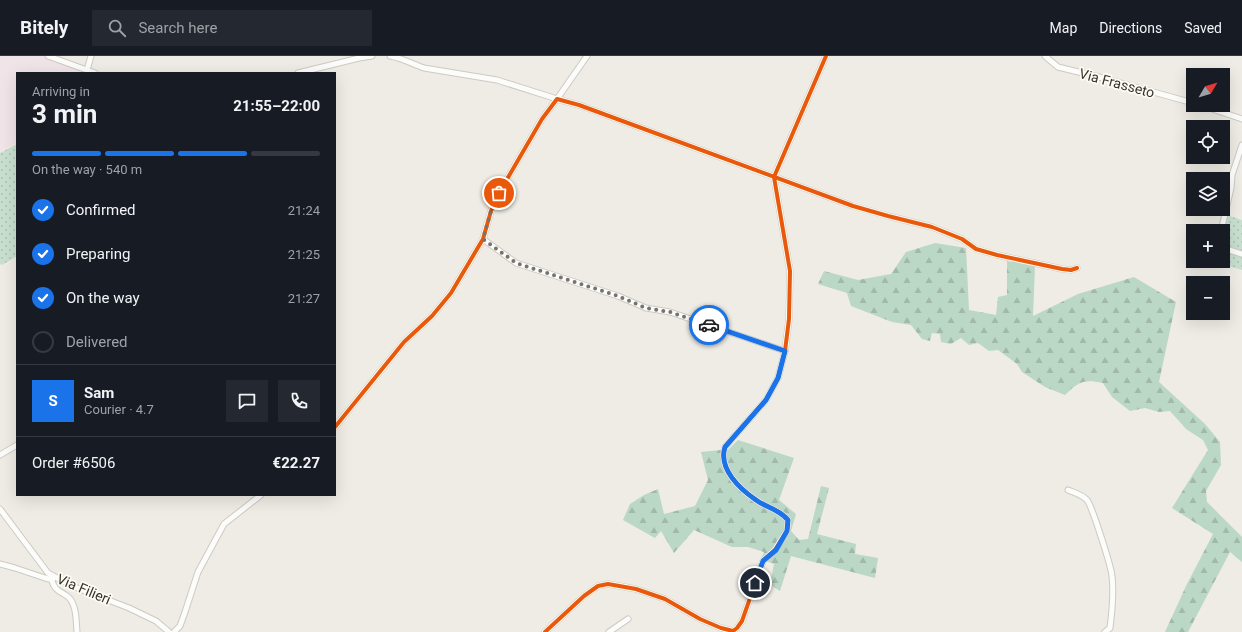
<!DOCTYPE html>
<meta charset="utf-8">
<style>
:root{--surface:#171b24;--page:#242831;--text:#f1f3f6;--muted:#9ea1a6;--line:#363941;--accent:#1a73e8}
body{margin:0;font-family:Roboto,sans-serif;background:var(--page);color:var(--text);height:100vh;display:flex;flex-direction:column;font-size:15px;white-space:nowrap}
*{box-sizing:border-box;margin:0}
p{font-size:13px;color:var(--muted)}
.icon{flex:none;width:22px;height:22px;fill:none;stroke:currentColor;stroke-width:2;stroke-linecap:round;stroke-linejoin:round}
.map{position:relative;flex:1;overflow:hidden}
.drawer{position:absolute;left:16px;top:16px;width:320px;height:424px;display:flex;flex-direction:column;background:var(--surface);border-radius:0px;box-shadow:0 4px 16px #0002}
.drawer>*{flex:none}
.needle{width:26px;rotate:52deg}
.fabs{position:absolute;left:1186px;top:12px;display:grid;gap:8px}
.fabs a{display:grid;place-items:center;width:44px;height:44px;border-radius:0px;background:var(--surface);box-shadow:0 4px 16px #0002;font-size:20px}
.pin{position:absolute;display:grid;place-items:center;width:34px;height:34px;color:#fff;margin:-17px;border:2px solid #fff;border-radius:50%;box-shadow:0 1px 4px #0007}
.courier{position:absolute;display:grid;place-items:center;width:40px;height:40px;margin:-20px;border:3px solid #1a73e8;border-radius:50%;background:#fff;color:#222;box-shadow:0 1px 5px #0007}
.overview em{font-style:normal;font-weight:700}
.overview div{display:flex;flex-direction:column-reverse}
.overview{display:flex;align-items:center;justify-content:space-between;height:68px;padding:0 16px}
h1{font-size:26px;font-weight:700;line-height:30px}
.bar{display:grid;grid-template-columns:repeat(4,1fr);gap:6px 4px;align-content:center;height:48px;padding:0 16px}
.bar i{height:5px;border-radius:3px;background:var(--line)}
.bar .selected{background:var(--accent)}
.bar p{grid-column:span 4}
.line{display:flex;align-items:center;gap:10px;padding:0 16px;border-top:1px solid var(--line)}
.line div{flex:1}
.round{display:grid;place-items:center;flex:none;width:42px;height:42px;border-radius:0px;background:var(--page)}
ol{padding:0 16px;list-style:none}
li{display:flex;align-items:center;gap:12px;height:44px}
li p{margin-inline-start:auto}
li .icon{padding:4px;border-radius:50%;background:var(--accent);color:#fff;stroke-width:4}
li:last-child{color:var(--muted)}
li i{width:22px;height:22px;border:2px solid var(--line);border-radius:50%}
header{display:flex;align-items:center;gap:24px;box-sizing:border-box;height:56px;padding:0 20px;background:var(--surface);border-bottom:1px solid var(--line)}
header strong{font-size:19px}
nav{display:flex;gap:22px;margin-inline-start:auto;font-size:14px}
.search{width:280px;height:36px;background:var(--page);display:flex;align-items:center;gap:10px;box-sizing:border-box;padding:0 14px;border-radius:0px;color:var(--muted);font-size:15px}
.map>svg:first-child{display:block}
.medical{fill:#f0e4e8}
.grass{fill:url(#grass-dots)}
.forest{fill:url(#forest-firs)}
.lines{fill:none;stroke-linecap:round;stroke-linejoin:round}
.street-casing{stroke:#cccac3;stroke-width:7}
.street{stroke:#fcfcfb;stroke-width:5}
.cycleway-casing{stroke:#fefbf2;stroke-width:6}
.cycleway{stroke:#e8590c;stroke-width:4}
.done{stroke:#76746d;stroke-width:4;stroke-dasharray:0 7.2}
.route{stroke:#1a73e8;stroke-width:5}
.labels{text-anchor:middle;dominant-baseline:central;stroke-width:3.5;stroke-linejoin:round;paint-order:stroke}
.street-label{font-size:14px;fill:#35332d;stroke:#fefbf2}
</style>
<header>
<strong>Bitely</strong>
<div class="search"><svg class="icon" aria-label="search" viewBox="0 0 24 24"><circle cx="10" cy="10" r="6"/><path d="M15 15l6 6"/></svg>Search here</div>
<nav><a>Map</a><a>Directions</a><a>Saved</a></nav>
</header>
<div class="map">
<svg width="1242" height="576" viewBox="0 0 1242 576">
<defs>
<pattern id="grass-dots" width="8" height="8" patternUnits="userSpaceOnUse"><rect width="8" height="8" fill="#c9e0d1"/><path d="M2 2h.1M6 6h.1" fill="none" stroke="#adc1b4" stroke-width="1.8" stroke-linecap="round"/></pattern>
<pattern id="forest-firs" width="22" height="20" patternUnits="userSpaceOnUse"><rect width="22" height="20" fill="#bbd7c6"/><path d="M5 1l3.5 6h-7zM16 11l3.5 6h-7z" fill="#a1b9aa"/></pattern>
</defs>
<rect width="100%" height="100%" fill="#eeece4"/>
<polygon class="medical" points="0,0 41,0 79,14 81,17 17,17 17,86 0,95"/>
<g class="grass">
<polygon points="17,88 17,200 2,209 0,208 0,97"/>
<polygon points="1227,159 1242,164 1242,214 1220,208 1220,205 1223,205 1223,190"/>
</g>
<g class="forest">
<path d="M 935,187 L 966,192 L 969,254 L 996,259 L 998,241 L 1007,239 L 1007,205 L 1035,210 L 1033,260 L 1078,238 L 1134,221 L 1176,246 L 1159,326 L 1205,368 L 1220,386 L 1221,409 L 1206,435 L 1207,446 L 1242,481 L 1242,506 L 1230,496 L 1188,576 L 1165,576 L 1186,530 L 1213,478 L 1172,452 L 1208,394 L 1203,384 L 1186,373 L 1170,355 L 1159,356 L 1145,352 L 1130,355 L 1112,341 L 1103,327 C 1084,323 1079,325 1065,339 L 1045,331 L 1022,316 L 1017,308 L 998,294 L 989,295 L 978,287 L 969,289 L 961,282 L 951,288 L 941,286 L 940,278 L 932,277 L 930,285 L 922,283 L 911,269 L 892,266 L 851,250 L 847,237 L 818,228 L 824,215 L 858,224 L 891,218 L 906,196 Z"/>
<polygon points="738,384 794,402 779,444 796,458 791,475 799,484 808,483 821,430 829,432 817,478 856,488 855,498 878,502 875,522 791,500 780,535 770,529 774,508 761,503 764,496 748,491 732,491 694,474 674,497 661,475 655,482 623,464 630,448 644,439 658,433 664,458 695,450 708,424 701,396 721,394 726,396"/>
</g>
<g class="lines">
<g class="street-casing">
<g id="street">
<polyline points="48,0 95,17"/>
<path d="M 390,0 C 402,2 412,8 424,12 L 497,24 L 557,43 L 587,0"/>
<polyline points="1045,0 1058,11 1103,22 1193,47"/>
<polyline points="87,14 91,0"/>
<polyline points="298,17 359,2 372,0"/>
<polyline points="1200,49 1242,63"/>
<polyline points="1221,175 1231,132 1232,119 1242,89"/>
<polyline points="483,183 516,207 618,240 646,252 670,256 785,295"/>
<polyline points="1223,192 1242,198"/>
<polyline points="335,371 404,286 432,260 451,237 483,183 491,155 499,137 542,63 557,43 579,49 853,150 888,160 932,171 962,183 976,193 997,199 1062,213 1071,214 1077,212"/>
<polyline points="0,399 17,389"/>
<path d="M 1068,434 C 1075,437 1081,438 1087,444 C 1092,450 1111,510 1112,520 C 1114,536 1112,556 1110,572 L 1105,576"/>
<polyline points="0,453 48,517 72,530 129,552 156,565 169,576"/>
<polyline points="0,508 15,512 45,522 49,523 54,521"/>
<path d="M 54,521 L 52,525 C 55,535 60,535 67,540 C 77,547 76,566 77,576"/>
<polyline points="174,576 180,570 185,556 198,516 224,468 261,439"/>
<path d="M 545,576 L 584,540 L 598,530 L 608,528 L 636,533 L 665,543 L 700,563 L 721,572 L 733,575 L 737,572 L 742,565 L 763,505 L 775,494 L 787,475 L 788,464 C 779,453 767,452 756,444 C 740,433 718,413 725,391 L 766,344 L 778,322 L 785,295 L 789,263 L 790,215 L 774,121 L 826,0"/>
<polyline points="609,576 628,563"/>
</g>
</g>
<use href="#street" class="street"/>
<g class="cycleway-casing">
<g id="cycleway">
<polyline points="335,371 404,286 432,260 451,237 483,183 491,155 499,137 542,63 557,43 579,49 853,150 888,160 932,171 962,183 976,193 997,199 1062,213 1071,214 1077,212"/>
<path d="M 545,576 L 584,540 L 598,530 L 608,528 L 636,533 L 665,543 L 700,563 L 721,572 L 733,575 L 737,572 L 742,565 L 763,505 L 775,494 L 787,475 L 788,464 C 779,453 767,452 756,444 C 740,433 718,413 725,391 L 766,344 L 778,322 L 785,295 L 789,263 L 790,215 L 774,121 L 826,0"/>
</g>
</g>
<use href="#cycleway" class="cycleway"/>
</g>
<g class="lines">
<polyline class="done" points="499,137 491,155 483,183 516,207 618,240 646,252 670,256 709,269"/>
<path class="route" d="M 709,269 L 785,295 L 778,322 L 766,344 L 725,391 C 718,413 740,433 756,444 C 767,452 779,453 788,464 L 787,475 L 776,494 L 763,505 L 755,527"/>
</g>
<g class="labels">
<g class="street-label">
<text transform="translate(1117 27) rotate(15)">Via Frasseto</text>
<text transform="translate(84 533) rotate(23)">Via Filieri</text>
</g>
</g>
</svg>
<div class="fabs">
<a><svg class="needle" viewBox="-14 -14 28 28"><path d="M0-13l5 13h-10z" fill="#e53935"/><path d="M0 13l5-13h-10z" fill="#9ea1a6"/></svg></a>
<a><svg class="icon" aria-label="locate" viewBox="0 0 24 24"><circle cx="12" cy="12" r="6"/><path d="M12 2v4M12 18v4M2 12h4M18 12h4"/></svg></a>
<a><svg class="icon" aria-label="layers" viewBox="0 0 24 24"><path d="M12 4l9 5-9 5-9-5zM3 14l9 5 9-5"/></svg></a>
<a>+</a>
<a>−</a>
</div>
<div class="pin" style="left:499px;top:137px;background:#ea580c"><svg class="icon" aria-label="bag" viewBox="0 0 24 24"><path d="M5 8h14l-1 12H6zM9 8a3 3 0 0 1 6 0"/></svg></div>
<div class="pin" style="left:755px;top:527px;background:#1f2937"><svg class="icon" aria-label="home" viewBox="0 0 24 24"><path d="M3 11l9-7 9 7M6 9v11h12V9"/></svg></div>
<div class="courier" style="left:709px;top:269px"><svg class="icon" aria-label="car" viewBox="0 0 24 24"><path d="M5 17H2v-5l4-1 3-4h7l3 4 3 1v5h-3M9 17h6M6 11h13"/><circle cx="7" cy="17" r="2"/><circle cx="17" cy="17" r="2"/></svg></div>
<section class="drawer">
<div class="overview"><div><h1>3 min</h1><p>Arriving in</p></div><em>21:55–22:00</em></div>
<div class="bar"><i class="selected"></i><i class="selected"></i><i class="selected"></i><i></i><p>On the way · 540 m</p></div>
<ol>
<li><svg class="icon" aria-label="check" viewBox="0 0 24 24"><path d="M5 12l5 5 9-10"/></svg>Confirmed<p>21:24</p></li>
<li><svg class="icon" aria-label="check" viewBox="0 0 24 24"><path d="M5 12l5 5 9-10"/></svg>Preparing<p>21:25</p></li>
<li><svg class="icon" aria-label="check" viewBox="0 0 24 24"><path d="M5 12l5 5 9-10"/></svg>On the way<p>21:27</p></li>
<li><i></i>Delivered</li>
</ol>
<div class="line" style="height:72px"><b class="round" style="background:var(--accent);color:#fff">S</b><div><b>Sam</b><p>Courier · 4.7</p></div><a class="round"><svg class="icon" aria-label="chat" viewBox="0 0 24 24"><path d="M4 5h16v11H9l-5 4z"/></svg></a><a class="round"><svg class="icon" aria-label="phone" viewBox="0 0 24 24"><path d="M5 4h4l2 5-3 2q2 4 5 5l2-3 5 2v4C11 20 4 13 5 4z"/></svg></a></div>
<div class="line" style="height:52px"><div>Order #6506</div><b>€22.27</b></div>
</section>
</div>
